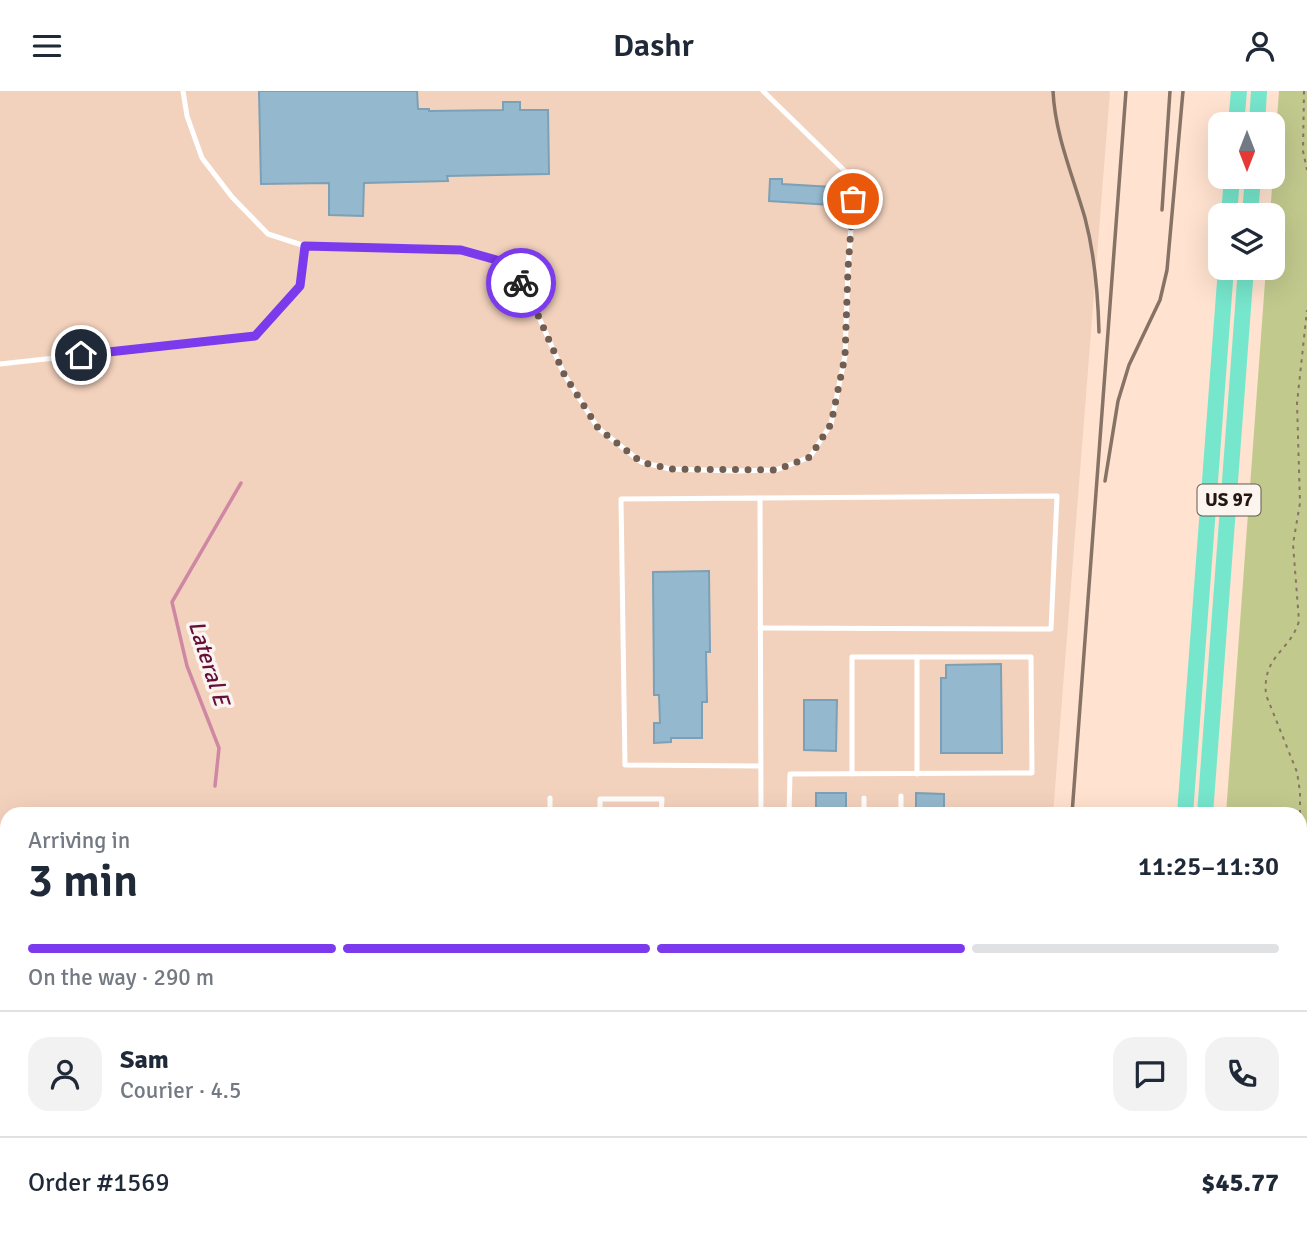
<!DOCTYPE html>
<meta charset="utf-8">
<style>
:root{--surface:#fff;--page:#f2f2f3;--text:#1f2937;--muted:#747a83;--line:#e0e1e3;--accent:#7c3aed}
body{margin:0;font-family:Signika,sans-serif;background:var(--page);color:var(--text);height:100vh;display:flex;flex-direction:column;font-size:26px;white-space:nowrap}
*{box-sizing:border-box;margin:0}
p{font-size:23px;color:var(--muted)}
.icon{flex:none;width:38px;height:38px;fill:none;stroke:currentColor;stroke-width:2;stroke-linecap:round;stroke-linejoin:round}
.map{position:relative;flex:1;overflow:hidden}
.details{position:absolute;left:0px;top:716px;width:1307px;height:436px;display:flex;flex-direction:column;background:var(--surface);border-radius:21px 21px 0 0;box-shadow:0 7px 28px #0002}
.details>*{flex:none}
.needle{width:46px;rotate:180deg}
.controls{position:absolute;left:1208px;top:21px;display:grid;gap:14px}
.controls a{display:grid;place-items:center;width:77px;height:77px;border-radius:14px;background:var(--surface);box-shadow:0 7px 28px #0002;font-size:35px}
.pin{position:absolute;display:grid;place-items:center;width:60px;height:60px;color:#fff;margin:-30px;border:4px solid #fff;border-radius:50%;box-shadow:0 2px 7px #0007}
.courier{position:absolute;display:grid;place-items:center;width:70px;height:70px;margin:-35px;border:5px solid #7c3aed;border-radius:50%;background:#fff;color:#222;box-shadow:0 2px 9px #0007}
.summary em{font-style:normal;font-weight:600}
.summary div{display:flex;flex-direction:column-reverse}
.summary{display:flex;align-items:center;justify-content:space-between;height:119px;padding:0 28px}
h1{font-size:46px;font-weight:600;line-height:52px}
.bar{display:grid;grid-template-columns:repeat(4,1fr);gap:10px 7px;align-content:center;height:84px;padding:0 28px}
.bar i{height:9px;border-radius:5px;background:var(--line)}
.bar .current{background:var(--accent)}
.bar p{grid-column:span 4}
.line{display:flex;align-items:center;gap:18px;padding:0 28px;border-top:2px solid var(--line)}
.line div{flex:1}
.round{display:grid;place-items:center;flex:none;width:74px;height:74px;border-radius:21px;background:var(--page)}
header{display:flex;justify-content:space-between;align-items:center;height:91px;padding:0 28px;background:var(--surface);font-size:32px;font-weight:600}
.map>svg:first-child{display:block}
.built{fill:#f3d2bd}
.green{fill:#c1c98d}
.lines{fill:none;stroke-linecap:round;stroke-linejoin:round}
.stream{stroke:#cf88a3;stroke-width:3.5}
.canal{stroke:#cf88a3;stroke-width:12}
.building{fill:#94b8ce;stroke:#7ca0b5;stroke-width:2}
.path{stroke:#897467;stroke-width:2;stroke-dasharray:3.5 5;stroke-linecap:butt}
.service{stroke:#fff;stroke-width:5}
.minor{stroke:#fff;stroke-width:10}
.tertiary{stroke:#fff;stroke-width:12}
.trunk{stroke:#76e6cc;stroke-width:16}
.rail{stroke:#877366;stroke-width:3.5}
.done{stroke:#715e52;stroke-width:7;stroke-dasharray:0 12.6}
.route{stroke:#7c3aed;stroke-width:9}
.labels{text-anchor:middle;dominant-baseline:central;stroke-width:7;stroke-linejoin:round;paint-order:stroke}
.shield{fill:#fbf4ef;stroke:#645952;stroke-width:2}
.shield-label{font-size:19px;font-weight:bold;fill:#24170f}
.water-label{font-size:23px;font-style:italic;fill:#65103c;stroke:#fbf4ef}
</style>
<header><svg class="icon" aria-label="menu" viewBox="0 0 24 24"><path d="M4 6h16M4 12h16M4 18h16"/></svg>Dashr<svg class="icon" aria-label="person" viewBox="0 0 24 24"><circle cx="12" cy="8" r="4"/><path d="M4 21q1-7 8-7t8 7"/></svg></header>
<div class="map">
<svg width="1307" height="1150" viewBox="0 0 1307 1150">
<rect width="100%" height="100%" fill="#ffe2cf"/>
<polygon class="built" points="0,0 1110,0 1053,723 7,723 7,1144 1021,1145 1020,1150 0,1150"/>
<polygon class="green" points="1279,0 1307,0 1307,888 1300,888 1300,723 1226,723 1266,177 1272,177 1272,124 1270,124"/>
<g class="lines">
<polyline class="stream" points="215,695 219,657 187,575 172,511 241,392"/>
<polyline class="canal" points="1303,1150 1307,1073"/>
</g>
<g class="building">
<polygon points="259,0 417,0 418,18 429,18 429,20 503,19 503,11 520,11 520,19 548,19 549,83 447,85 448,90 364,92 363,125 329,124 329,92 261,93"/>
<polygon points="770,88 782,88 782,93 832,96 831,114 769,110"/>
<polygon points="709,480 710,561 706,561 707,611 702,611 702,647 671,647 671,651 654,652 654,632 660,632 659,604 654,604 653,481"/>
<polygon points="1001,573 1002,662 941,662 941,587 946,587 946,574"/>
<polygon points="804,609 837,609 836,660 804,659"/>
<rect x="816" y="702" width="30" height="21"/>
<polygon points="916,702 944,703 944,723 916,723"/>
</g>
<g class="lines">
<g class="path">
<polyline points="1304,0 1303,60 1307,79"/>
<path d="M 1300,748 L 1300,701 L 1297,681 L 1266,604 C 1262,564 1290,561 1299,530 L 1293,453 L 1300,412 L 1297,312 L 1307,219"/>
<polyline points="1281,1150 1282,1144"/>
</g>
<g class="service">
<polyline points="183,0 187,25 202,67 232,106 268,143 305,155 413,156 461,159 500,170 526,197 564,283 598,337 641,371 670,378 736,380 776,379 810,366 831,333 845,265 848,179 853,108 847,82 763,0"/>
<polyline points="0,273 255,245 300,195 305,155"/>
<polyline points="760,407 1057,405 1051,538 760,537"/>
<polyline points="760,675 625,674 621,408 760,407 761,723"/>
<polyline points="917,683 917,566"/>
<polyline points="550,707 550,723"/>
<polyline points="864,707 864,723"/>
<polyline points="600,723 600,708 662,708 661,723"/>
<polyline points="789,723 790,683 1032,682 1031,566 852,566 852,683"/>
<polyline points="901,723 901,705"/>
<polyline points="1300,874 1307,874"/>
<polyline points="625,1144 625,1150"/>
<polyline points="755,1150 770,1144"/>
</g>
<g class="minor">
<polyline points="218,1144 218,1150"/>
<polyline points="582,1150 582,1144"/>
</g>
<polyline class="tertiary" points="0,878 7,878"/>
<g class="trunk">
<polyline points="1236,33 1239,0"/>
<polyline points="1257,33 1259,0"/>
<polyline points="1229,124 1232,86"/>
<polyline points="1250,124 1253,86"/>
<polyline points="1185,723 1226,177"/>
<polyline points="1205,723 1246,177"/>
<polyline points="1143,1150 1144,1144"/>
<polyline points="1163,1150 1163,1144"/>
</g>
<g class="rail">
<path d="M 1053,0 C 1055,44 1073,85 1085,127 C 1095,165 1098,202 1099,241"/>
<polyline points="1162,119 1170,0"/>
<polyline points="1105,390 1118,310 1129,274 1160,209 1167,179 1183,0"/>
<polyline points="1072,723 1126,0"/>
<polyline points="1032,1150 1032,1144"/>
<polyline points="1048,1150 1049,1144"/>
</g>
</g>
<g class="lines">
<polyline class="done" points="521,192 526,197 564,283 598,337 641,371 670,378 776,379 810,366 831,333 845,265 848,178 853,108"/>
<polyline class="route" points="81,264 255,245 300,195 305,155 461,159 500,170 521,192"/>
</g>
<g class="labels">
<rect class="shield" x="1197.5" y="393.5" width="63" height="31" rx="5"/>
<g class="shield-label">
<text x="1229" y="409">US 97</text>
</g>
<g class="water-label">
<text transform="translate(209 572) rotate(72)">Lateral E</text>
</g>
</g>
</svg>
<div class="controls">
<a><svg class="needle" viewBox="-14 -14 28 28"><path d="M0-13l5 13h-10z" fill="#e53935"/><path d="M0 13l5-13h-10z" fill="#747a83"/></svg></a>
<a><svg class="icon" aria-label="layers" viewBox="0 0 24 24"><path d="M12 4l9 5-9 5-9-5zM3 14l9 5 9-5"/></svg></a>
</div>
<div class="pin" style="left:853px;top:108px;background:#ea580c"><svg class="icon" aria-label="bag" viewBox="0 0 24 24"><path d="M5 8h14l-1 12H6zM9 8a3 3 0 0 1 6 0"/></svg></div>
<div class="pin" style="left:81px;top:264px;background:#1f2937"><svg class="icon" aria-label="home" viewBox="0 0 24 24"><path d="M3 11l9-7 9 7M6 9v11h12V9"/></svg></div>
<div class="courier" style="left:521px;top:192px"><svg class="icon" aria-label="bike" viewBox="0 0 24 24"><circle cx="6" cy="16" r="4"/><circle cx="18" cy="16" r="4"/><path d="M6 16l4-8h5l3 8M10 8l3 8H6M13 5h3"/></svg></div>
<section class="details">
<div class="summary"><div><h1>3 min</h1><p>Arriving in</p></div><em>11:25–11:30</em></div>
<div class="bar"><i class="current"></i><i class="current"></i><i class="current"></i><i></i><p>On the way · 290 m</p></div>
<div class="line" style="height:126px"><a class="round"><svg class="icon" aria-label="person" viewBox="0 0 24 24"><circle cx="12" cy="8" r="4"/><path d="M4 21q1-7 8-7t8 7"/></svg></a><div><b>Sam</b><p>Courier · 4.5</p></div><a class="round"><svg class="icon" aria-label="chat" viewBox="0 0 24 24"><path d="M4 5h16v11H9l-5 4z"/></svg></a><a class="round"><svg class="icon" aria-label="phone" viewBox="0 0 24 24"><path d="M5 4h4l2 5-3 2q2 4 5 5l2-3 5 2v4C11 20 4 13 5 4z"/></svg></a></div>
<div class="line" style="height:91px"><div>Order #1569</div><b>$45.77</b></div>
</section>
</div>
